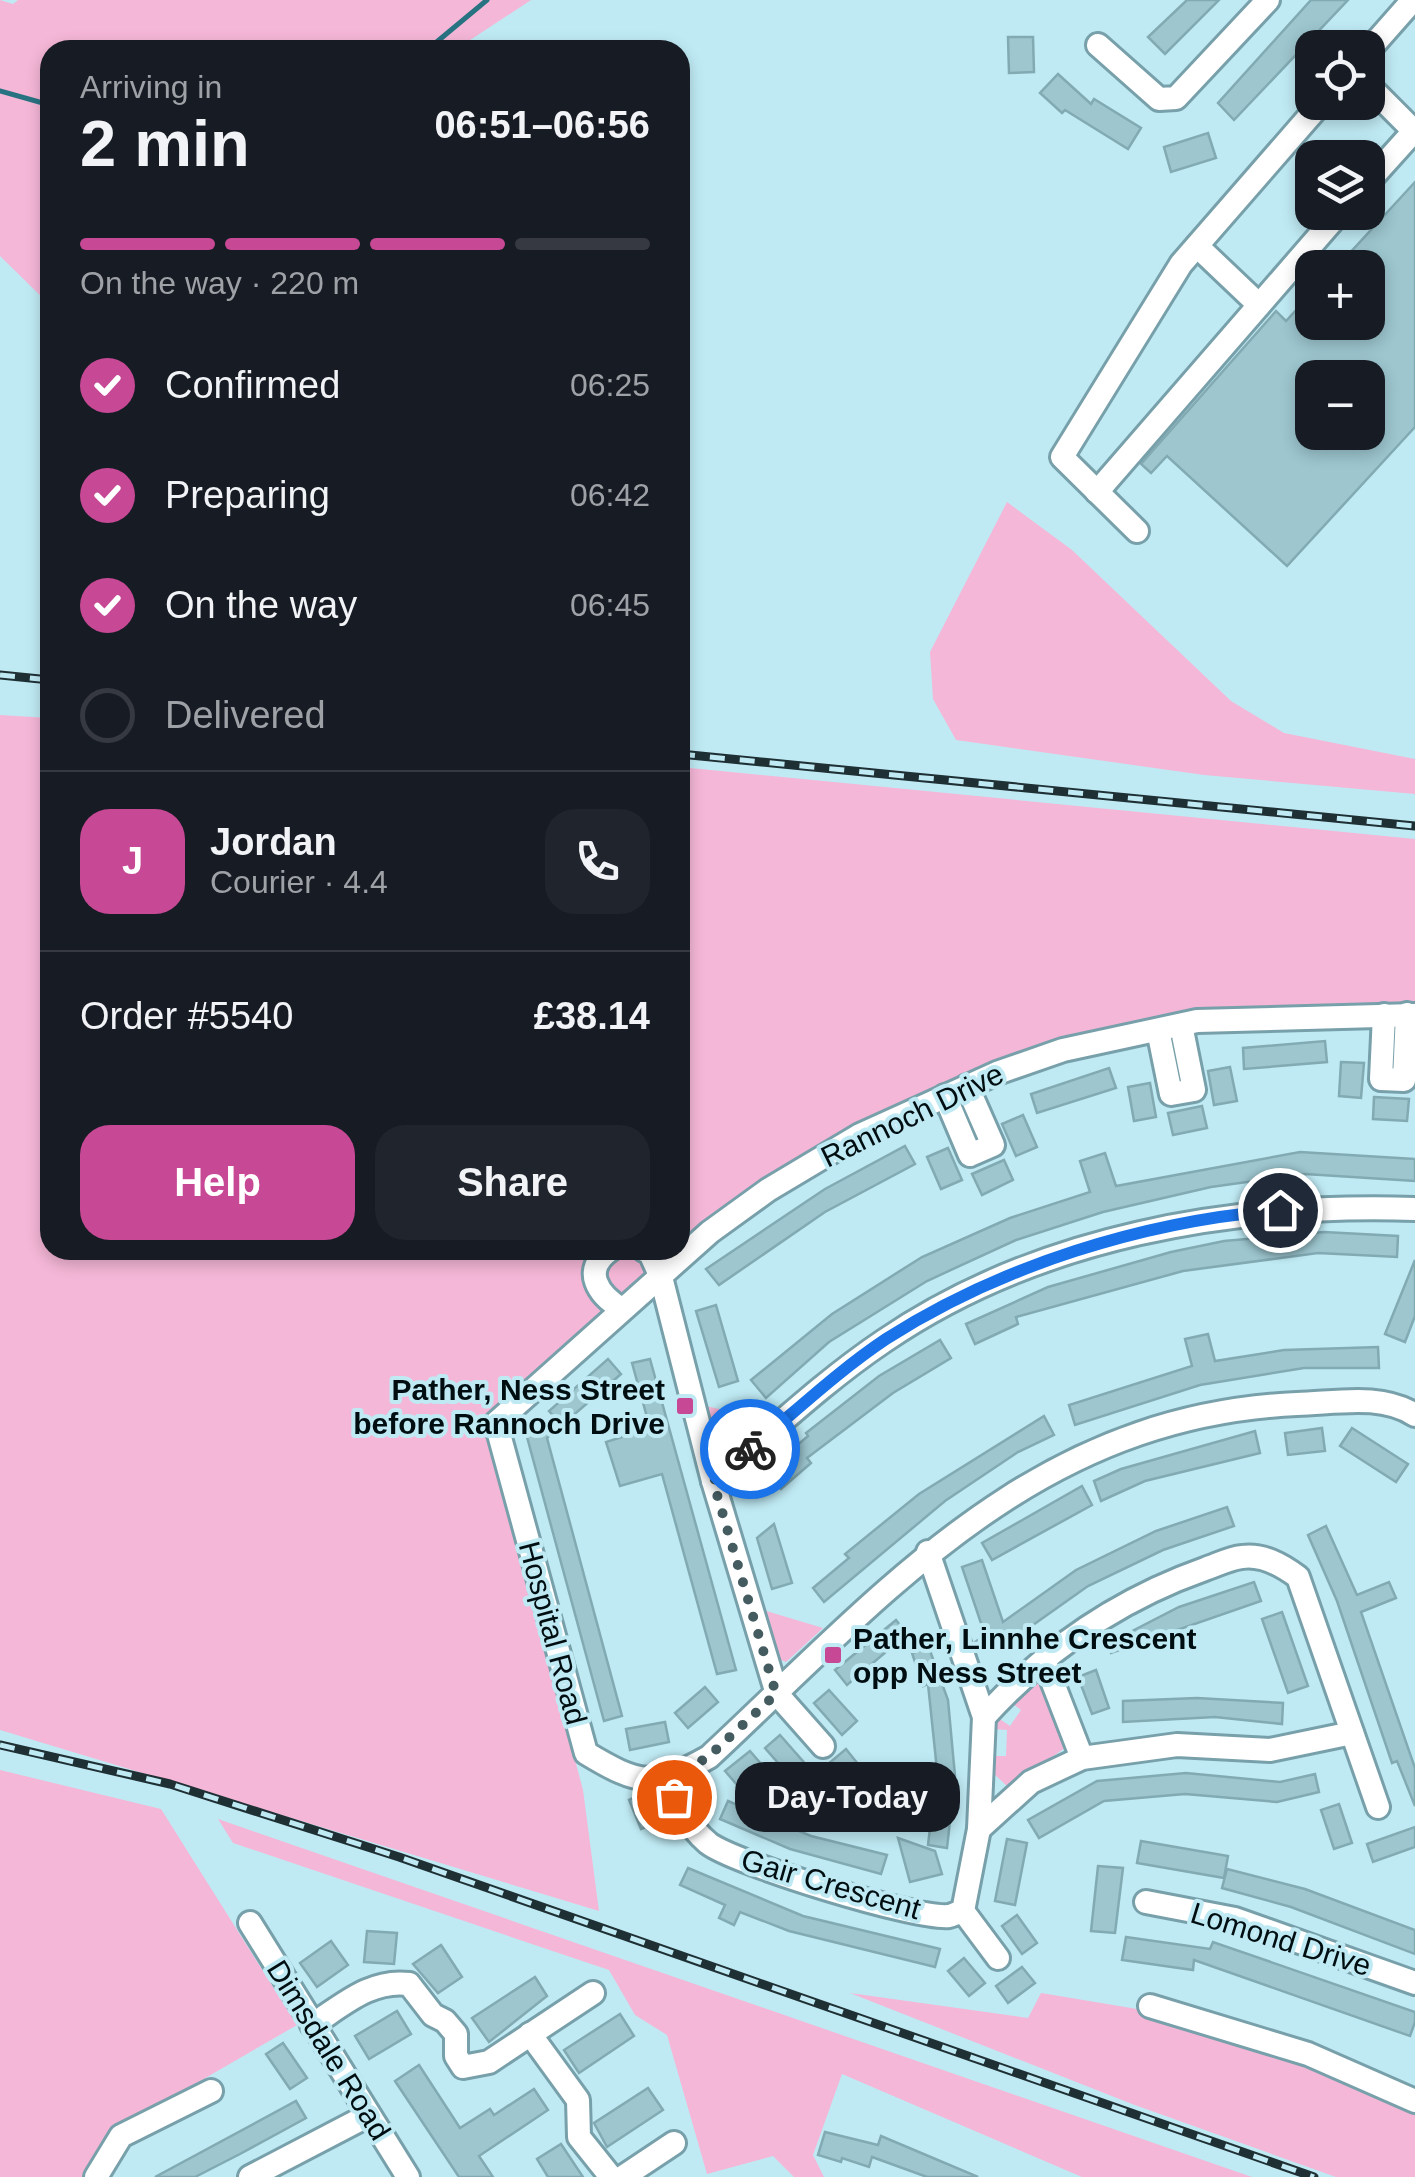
<!DOCTYPE html>
<meta charset="utf-8">
<style>
:root{--surface:#171b24;--page:#20242c;--text:#f1f3f6;--muted:#9ea1a6;--line:#363941;--accent:#c74895}
body{margin:0;font-family:Helvetica,sans-serif;background:var(--page);color:var(--text);height:100vh;display:flex;flex-direction:column;font-size:38px;white-space:nowrap}
*{box-sizing:border-box;margin:0}
p{font-size:32px;color:var(--muted)}
.icon{flex:none;width:55px;height:55px;fill:none;stroke:currentColor;stroke-width:2;stroke-linecap:round;stroke-linejoin:round}
.map{position:relative;flex:1;overflow:hidden}
.drawer{position:absolute;left:40px;top:40px;width:650px;height:1220px;display:flex;flex-direction:column;background:var(--surface);border-radius:30px;box-shadow:0 5px 15px #0003}
.drawer>*{flex:none}
.fabs{position:absolute;left:1295px;top:30px;display:grid;gap:20px}
.fabs a{display:grid;place-items:center;width:90px;height:90px;border-radius:20px;background:var(--surface);box-shadow:0 5px 15px #0003;font-size:50px}
.pin{position:absolute;display:grid;place-items:center;width:85px;height:85px;color:#fff;margin:-42px;border:5px solid #fff;border-radius:50%;box-shadow:0 2px 10px #0007}
.courier{position:absolute;display:grid;place-items:center;width:100px;height:100px;margin:-50px;border:8px solid #1a73e8;border-radius:50%;background:#fff;color:#222;box-shadow:0 2px 12px #0007}
.bubble{position:absolute;height:70px;border-radius:30px;background:var(--surface);box-shadow:0 5px 15px #0003;font-size:32px;font-weight:800;line-height:70px;text-align:center}
.head em{font-style:normal;font-weight:800}
.head div{display:flex;flex-direction:column-reverse}
.head{display:flex;align-items:center;justify-content:space-between;height:170px;padding:0 40px}
h1{font-size:65px;font-weight:800;line-height:75px}
.bar{display:grid;grid-template-columns:repeat(4,1fr);gap:15px 10px;align-content:center;height:120px;padding:0 40px}
.bar i{height:12px;border-radius:8px;background:var(--line)}
.bar .on{background:var(--accent)}
.bar p{grid-column:span 4}
.line{display:flex;align-items:center;gap:25px;padding:0 40px;border-top:2px solid var(--line)}
.line div{flex:1}
.round{display:grid;place-items:center;flex:none;width:105px;height:105px;border-radius:30px;background:var(--page)}
ol{padding:0 40px;list-style:none}
li{display:flex;align-items:center;gap:30px;height:110px}
li p{margin-inline-start:auto}
li .icon{padding:10px;border-radius:50%;background:var(--accent);color:#fff;stroke-width:4}
li:last-child{color:var(--muted)}
li i{width:55px;height:55px;border:5px solid var(--line);border-radius:50%}
.action{display:flex;gap:20px;margin-top:auto;padding:20px 40px}
.action a{flex:1;height:115px;border-radius:30px;background:var(--accent);color:#fff;font-size:40px;font-weight:800;line-height:115px;text-align:center}
.action a+a{background:var(--page);color:var(--text)}
.map>svg:first-child{display:block}
.green{fill:#f5b7d7}
.lines{fill:none;stroke-linecap:round;stroke-linejoin:round}
.stream{stroke:#287382;stroke-width:5}
.building{fill:#9dc6cf;stroke:#82aab3;stroke-width:2.5;fill-rule:evenodd}
.minor-casing{stroke:#78a0aa;stroke-width:28}
.minor{stroke:#fff;stroke-width:22}
.rail-casing{stroke:#1f3035;stroke-width:9}
.rail{stroke:#bfeaf4;stroke-width:5;stroke-dasharray:15;stroke-linecap:butt}
.done{stroke:#445b60;stroke-width:10;stroke-dasharray:0 18}
.route{stroke:#1a73e8;stroke-width:12}
.poi-dot{fill:#c74895;stroke:#bfeaf4;stroke-width:4}
.labels{text-anchor:middle;dominant-baseline:central;stroke-width:8;stroke-linejoin:round;paint-order:stroke}
.street-label{font-size:30px;fill:#010e11;stroke:#bfeaf4}
.poi-label{font-size:30px;font-weight:bold;fill:#010e11;stroke:#bfeaf4;text-anchor:end}
</style>
<div class="map">
<svg width="1415" height="2177" viewBox="0 0 1415 2177">
<rect width="100%" height="100%" fill="#bfeaf4"/>
<g class="green">
<polygon points="0,0 13,4 18,0 531,0 455,50 50,50 50,305 0,256"/>
<polygon points="1007,502 1072,550 1231,701 1284,733 1415,759 1415,794 1204,775 956,740 933,699 930,652"/>
<polygon points="0,715 50,718 50,1250 674,1250 484,1416 583,1790 599,1911 0,1730"/>
<polygon points="680,767 1415,839 1415,1007 1192,1013 1032,1049 931,1091 680,1245"/>
<polygon points="706,1406 767,1420 728,1454 720,1453"/>
<polygon points="763,1610 823,1628 786,1662 781,1660"/>
<polygon points="1034,1682 1043,1686 1065,1748 1008,1787 993,1773 992,1756 1006,1756 1007,1730 993,1729 998,1718 1010,1726 1021,1710 1009,1701"/>
<polygon points="0,1770 161,1809 297,2025 117,2129 85,2177 0,2177"/>
<polygon points="218,1819 1252,2177 1082,2177 842,2074 813,2155 824,2177 794,2177 773,2156 707,2174 667,2035 635,2015 609,1970 233,1843"/>
<polygon points="850,1993 1028,2018 1041,1993 1149,2011 1303,2060 1415,2107 1415,2177 1336,2177 1132,2104"/>
</g>
<g class="lines">
<g class="stream">
<polyline points="427,50 487,0"/>
<polyline points="0,91 50,105"/>
</g>
</g>
<g class="building">
<polygon points="1187,0 1219,0 1165,54 1148,37"/>
<polygon points="1311,0 1348,0 1234,120 1218,103"/>
<polygon points="1008,37 1033,37 1034,72 1009,73"/>
<polygon points="1058,74 1091,104 1094,99 1141,128 1128,149 1065,110 1062,113 1040,93"/>
<polygon points="1208,133 1216,158 1171,172 1164,147"/>
<path d="M 1415,182 L 1415,427 L 1287,566 L 1167,456 L 1151,473 L 1141,464 L 1276,311 L 1286,321 L 1312,293 L 1312,322 L 1368,322 L 1368,268 L 1336,268 ZM 1312,378 L 1368,378 L 1368,432 L 1312,432 Z"/>
<polygon points="1325,1041 1327,1062 1244,1069 1243,1048"/>
<polygon points="1341,1062 1364,1063 1361,1098 1339,1096"/>
<polygon points="1230,1067 1237,1101 1214,1105 1208,1071"/>
<polygon points="1109,1068 1116,1088 1037,1113 1031,1094"/>
<polygon points="1150,1083 1156,1117 1134,1121 1128,1087"/>
<polygon points="1374,1097 1409,1099 1407,1121 1373,1119"/>
<polygon points="1202,1106 1207,1128 1173,1135 1168,1113"/>
<polygon points="1023,1115 1037,1147 1016,1156 1002,1124"/>
<polygon points="905,1146 915,1164 825,1212 719,1285 706,1269 825,1189"/>
<polygon points="948,1148 962,1180 941,1189 927,1157"/>
<polygon points="1300,1152 1415,1159 1415,1181 1305,1174 1211,1187 1103,1212 1016,1240 927,1281 829,1342 766,1398 751,1380 832,1314 922,1257 1010,1218 1090,1192 1080,1161 1105,1153 1116,1186"/>
<polygon points="1004,1160 1013,1180 982,1195 972,1174"/>
<polygon points="1324,1232 1398,1236 1397,1257 1318,1253 1183,1271 1016,1317 1018,1324 975,1344 966,1324 1048,1287 1171,1252 1224,1241"/>
<polygon points="1415,1260 1415,1316 1405,1342 1385,1334"/>
<polygon points="716,1305 738,1381 719,1387 696,1311"/>
<polygon points="1208,1334 1215,1361 1284,1350 1378,1347 1379,1368 1304,1368 1200,1385 1075,1425 1069,1405 1192,1366 1185,1339"/>
<polygon points="940,1340 951,1358 893,1393 807,1458 811,1463 781,1489 766,1472 808,1436 806,1433 879,1376"/>
<polygon points="608,1359 621,1374 562,1425 549,1411"/>
<polygon points="650,1359 736,1670 717,1674 662,1474 620,1486 606,1442 650,1428 632,1363"/>
<polygon points="1044,1416 1054,1435 1018,1452 945,1501 824,1602 813,1588 849,1558 845,1554 919,1494"/>
<polygon points="530,1424 554,1431 547,1438 622,1716 604,1721 527,1437"/>
<polygon points="1322,1428 1325,1451 1288,1455 1285,1433"/>
<polygon points="1352,1428 1408,1464 1396,1482 1340,1446"/>
<polygon points="1255,1431 1260,1453 1145,1481 1101,1501 1094,1481 1121,1469"/>
<polygon points="1082,1486 1092,1505 992,1560 982,1543"/>
<polygon points="1227,1507 1234,1526 1163,1550 1088,1586 1023,1632 977,1645 975,1642 985,1635 962,1567 982,1560 1003,1622 1076,1570 1156,1531"/>
<polygon points="774,1524 792,1583 772,1589 757,1538"/>
<polygon points="1326,1526 1357,1595 1389,1582 1396,1598 1361,1612 1415,1768 1415,1806 1397,1761 1392,1763 1337,1601 1308,1535"/>
<polygon points="1254,1582 1261,1601 1111,1653 1107,1644 1179,1607"/>
<polygon points="1282,1612 1308,1686 1288,1693 1262,1619"/>
<polygon points="896,1620 907,1634 847,1685 835,1670"/>
<polygon points="929,1648 948,1700 955,1776 947,1848 928,1845 937,1770 928,1684 923,1686 912,1653"/>
<polygon points="1096,1670 1109,1708 1092,1714 1078,1677"/>
<polygon points="705,1687 718,1702 688,1728 675,1713"/>
<polygon points="829,1690 857,1721 842,1735 814,1703"/>
<polygon points="1197,1698 1283,1703 1282,1724 1215,1717 1123,1722 1123,1701"/>
<polygon points="665,1722 669,1742 630,1750 626,1729"/>
<polygon points="780,1735 808,1767 793,1780 765,1748"/>
<polygon points="846,1749 858,1764 834,1785 821,1770"/>
<polygon points="750,1751 762,1765 738,1786 725,1771"/>
<polygon points="1186,1773 1280,1782 1315,1774 1319,1792 1277,1802 1185,1794 1104,1801 1039,1838 1028,1820 1097,1781"/>
<polygon points="644,1793 657,1793 667,1818 641,1829 629,1800"/>
<polygon points="728,1801 811,1836 887,1855 881,1874 790,1849 720,1819"/>
<polygon points="1339,1804 1352,1843 1334,1849 1321,1810"/>
<polygon points="1415,1827 1415,1847 1373,1862 1367,1844"/>
<polygon points="898,1838 935,1851 942,1874 910,1882"/>
<polygon points="1007,1839 1027,1843 1015,1905 995,1901"/>
<polygon points="1141,1841 1228,1856 1224,1878 1137,1863"/>
<polygon points="1098,1866 1123,1868 1115,1933 1091,1931"/>
<polygon points="688,1868 803,1916 940,1949 935,1967 789,1931 740,1912 734,1925 719,1918 725,1905 680,1885"/>
<polygon points="1227,1869 1305,1889 1415,1930 1415,1954 1291,1907 1222,1888"/>
<polygon points="1017,1915 1037,1943 1022,1954 1002,1926"/>
<polygon points="367,1931 397,1933 394,1964 364,1962"/>
<polygon points="1126,1937 1210,1949 1213,1942 1415,2012 1415,2022 1410,2036 1194,1960 1193,1970 1122,1960"/>
<polygon points="331,1941 348,1965 317,1987 300,1963"/>
<polygon points="441,1945 462,1977 438,1993 413,1964"/>
<polygon points="964,1958 985,1983 969,1996 948,1971"/>
<polygon points="1022,1967 1035,1983 1008,2003 996,1986"/>
<polygon points="535,1977 547,1996 489,2042 472,2018"/>
<polygon points="397,2011 411,2034 369,2059 355,2036"/>
<polygon points="620,2014 634,2036 579,2073 564,2050"/>
<polygon points="283,2043 307,2078 290,2089 266,2054"/>
<polygon points="419,2065 460,2128 490,2109 494,2115 534,2089 548,2110 479,2156 493,2177 459,2177 395,2081"/>
<polygon points="648,2088 663,2110 607,2147 594,2123"/>
<polygon points="296,2101 306,2118 240,2154 195,2177 155,2177"/>
<polygon points="825,2132 878,2145 881,2136 978,2177 927,2177 872,2157 869,2167 842,2158 841,2162 818,2155"/>
<polygon points="561,2144 583,2177 548,2177 537,2159"/>
</g>
<g class="lines">
<g class="minor-casing">
<g id="minor">
<polyline points="1098,45 1159,99 1176,98 1268,0"/>
<polyline points="1368,51 1413,0"/>
<polyline points="1368,85 1414,131 1368,182"/>
<polyline points="1197,246 1258,304"/>
<polyline points="1097,492 1340,212"/>
<polyline points="1137,531 1062,457 1181,264 1322,102"/>
<polyline points="1384,1015 1381,1079 1404,1080 1407,1014"/>
<path d="M 1415,1015 L 1197,1021 L 1063,1050 L 997,1073 L 860,1135 L 768,1190 L 710,1232 L 496,1423 L 586,1753 C 639,1785 654,1788 709,1757 C 887,1591 1034,1416 1297,1404 C 1336,1403 1381,1393 1415,1415"/>
<polyline points="1158,1030 1171,1094 1194,1090 1181,1025"/>
<polyline points="945,1096 970,1155 993,1145 967,1086"/>
<path d="M 610,1250 C 581,1270 598,1295 622,1309"/>
<polyline points="644,1250 650,1253 661,1277 713,1481 777,1694 823,1746"/>
<path d="M 713,1481 C 769,1434 823,1382 884,1341 C 1038,1236 1232,1203 1415,1209"/>
<polyline points="1044,1660 1082,1758"/>
<path d="M 984,1717 C 1045,1650 1120,1599 1205,1569 C 1217,1565 1230,1558 1242,1557 C 1263,1554 1282,1565 1298,1577 L 1378,1807"/>
<path d="M 672,1777 C 675,1802 688,1826 708,1843 C 733,1863 917,1920 949,1916 C 954,1915 958,1912 963,1911 L 979,1829 L 984,1717 L 928,1552"/>
<polyline points="979,1829 1031,1782 1082,1758 1177,1745 1270,1750 1352,1733"/>
<polyline points="1146,1902 1235,1919 1415,1983"/>
<polyline points="963,1911 998,1958"/>
<polyline points="250,1923 408,2177"/>
<polyline points="1150,2006 1308,2054 1415,2101"/>
<path d="M 312,2025 C 343,2005 371,1979 409,1984 L 433,2015 L 445,2021 L 456,2034 L 456,2056 L 463,2067 L 489,2062 L 593,1993"/>
<polyline points="530,2034 578,2100 579,2137 611,2177"/>
<polyline points="96,2177 121,2136 211,2091"/>
<polyline points="250,2177 367,2116"/>
<polyline points="623,2177 674,2143"/>
</g>
</g>
<use href="#minor" class="minor"/>
<g class="rail-casing">
<g id="rail">
<polyline points="0,675 50,680"/>
<polyline points="680,754 1415,826"/>
<polyline points="0,1745 170,1784 399,1857 1314,2177"/>
</g>
</g>
<use href="#rail" class="rail"/>
</g>
<g class="lines">
<polyline class="done" points="674,1797 672,1778 708,1757 776,1694 713,1481 750,1449"/>
<path class="route" d="M 750,1449 C 795,1412 838,1371 886,1339 C 1002,1265 1144,1221 1280,1210"/>
</g>
<g class="poi-dot">
<rect x="675" y="1396" width="20" height="20" rx="5"/>
<rect x="823" y="1645" width="20" height="20" rx="5"/>
</g>
<g class="labels">
<g class="street-label">
<text transform="translate(912 1115) rotate(-26)">Rannoch Drive</text>
<text transform="translate(553 1633) rotate(75)">Hospital Road</text>
<text transform="translate(831 1884) rotate(16)">Gair Crescent</text>
<text transform="translate(1281 1939) rotate(17)">Lomond Drive</text>
<text transform="translate(329 2050) rotate(58)">Dimsdale Road</text>
</g>
<g class="poi-label">
<text x="665" y="1389">Pather, Ness Street<tspan x="665" dy="34">before Rannoch Drive</tspan></text>
<text x="853" y="1638" text-anchor="start">Pather, Linnhe Crescent<tspan x="853" dy="34">opp Ness Street</tspan></text>
</g>
</g>
</svg>
<div class="fabs">
<a><svg class="icon" aria-label="locate" viewBox="0 0 24 24"><circle cx="12" cy="12" r="6"/><path d="M12 2v4M12 18v4M2 12h4M18 12h4"/></svg></a>
<a><svg class="icon" aria-label="layers" viewBox="0 0 24 24"><path d="M12 4l9 5-9 5-9-5zM3 14l9 5 9-5"/></svg></a>
<a>+</a>
<a>−</a>
</div>
<div class="pin" style="left:674px;top:1797px;background:#ea580c"><svg class="icon" aria-label="bag" viewBox="0 0 24 24"><path d="M5 8h14l-1 12H6zM9 8a3 3 0 0 1 6 0"/></svg></div>
<div class="pin" style="left:1280px;top:1210px;background:#1f2937"><svg class="icon" aria-label="home" viewBox="0 0 24 24"><path d="M3 11l9-7 9 7M6 9v11h12V9"/></svg></div>
<div class="courier" style="left:750px;top:1449px"><svg class="icon" aria-label="bike" viewBox="0 0 24 24"><circle cx="6" cy="16" r="4"/><circle cx="18" cy="16" r="4"/><path d="M6 16l4-8h5l3 8M10 8l3 8H6M13 5h3"/></svg></div>
<div class="bubble" style="left:735px;top:1762px;width:225px">Day-Today</div>
<section class="drawer">
<div class="head"><div><h1>2 min</h1><p>Arriving in</p></div><em>06:51–06:56</em></div>
<div class="bar"><i class="on"></i><i class="on"></i><i class="on"></i><i></i><p>On the way · 220 m</p></div>
<ol>
<li><svg class="icon" aria-label="check" viewBox="0 0 24 24"><path d="M5 12l5 5 9-10"/></svg>Confirmed<p>06:25</p></li>
<li><svg class="icon" aria-label="check" viewBox="0 0 24 24"><path d="M5 12l5 5 9-10"/></svg>Preparing<p>06:42</p></li>
<li><svg class="icon" aria-label="check" viewBox="0 0 24 24"><path d="M5 12l5 5 9-10"/></svg>On the way<p>06:45</p></li>
<li><i></i>Delivered</li>
</ol>
<div class="line" style="height:180px"><b class="round" style="background:var(--accent);color:#fff">J</b><div><b>Jordan</b><p>Courier · 4.4</p></div><a class="round"><svg class="icon" aria-label="phone" viewBox="0 0 24 24"><path d="M5 4h4l2 5-3 2q2 4 5 5l2-3 5 2v4C11 20 4 13 5 4z"/></svg></a></div>
<div class="line" style="height:130px"><div>Order #5540</div><b>£38.14</b></div>
<div class="action"><a>Help</a><a>Share</a></div>
</section>
</div>
